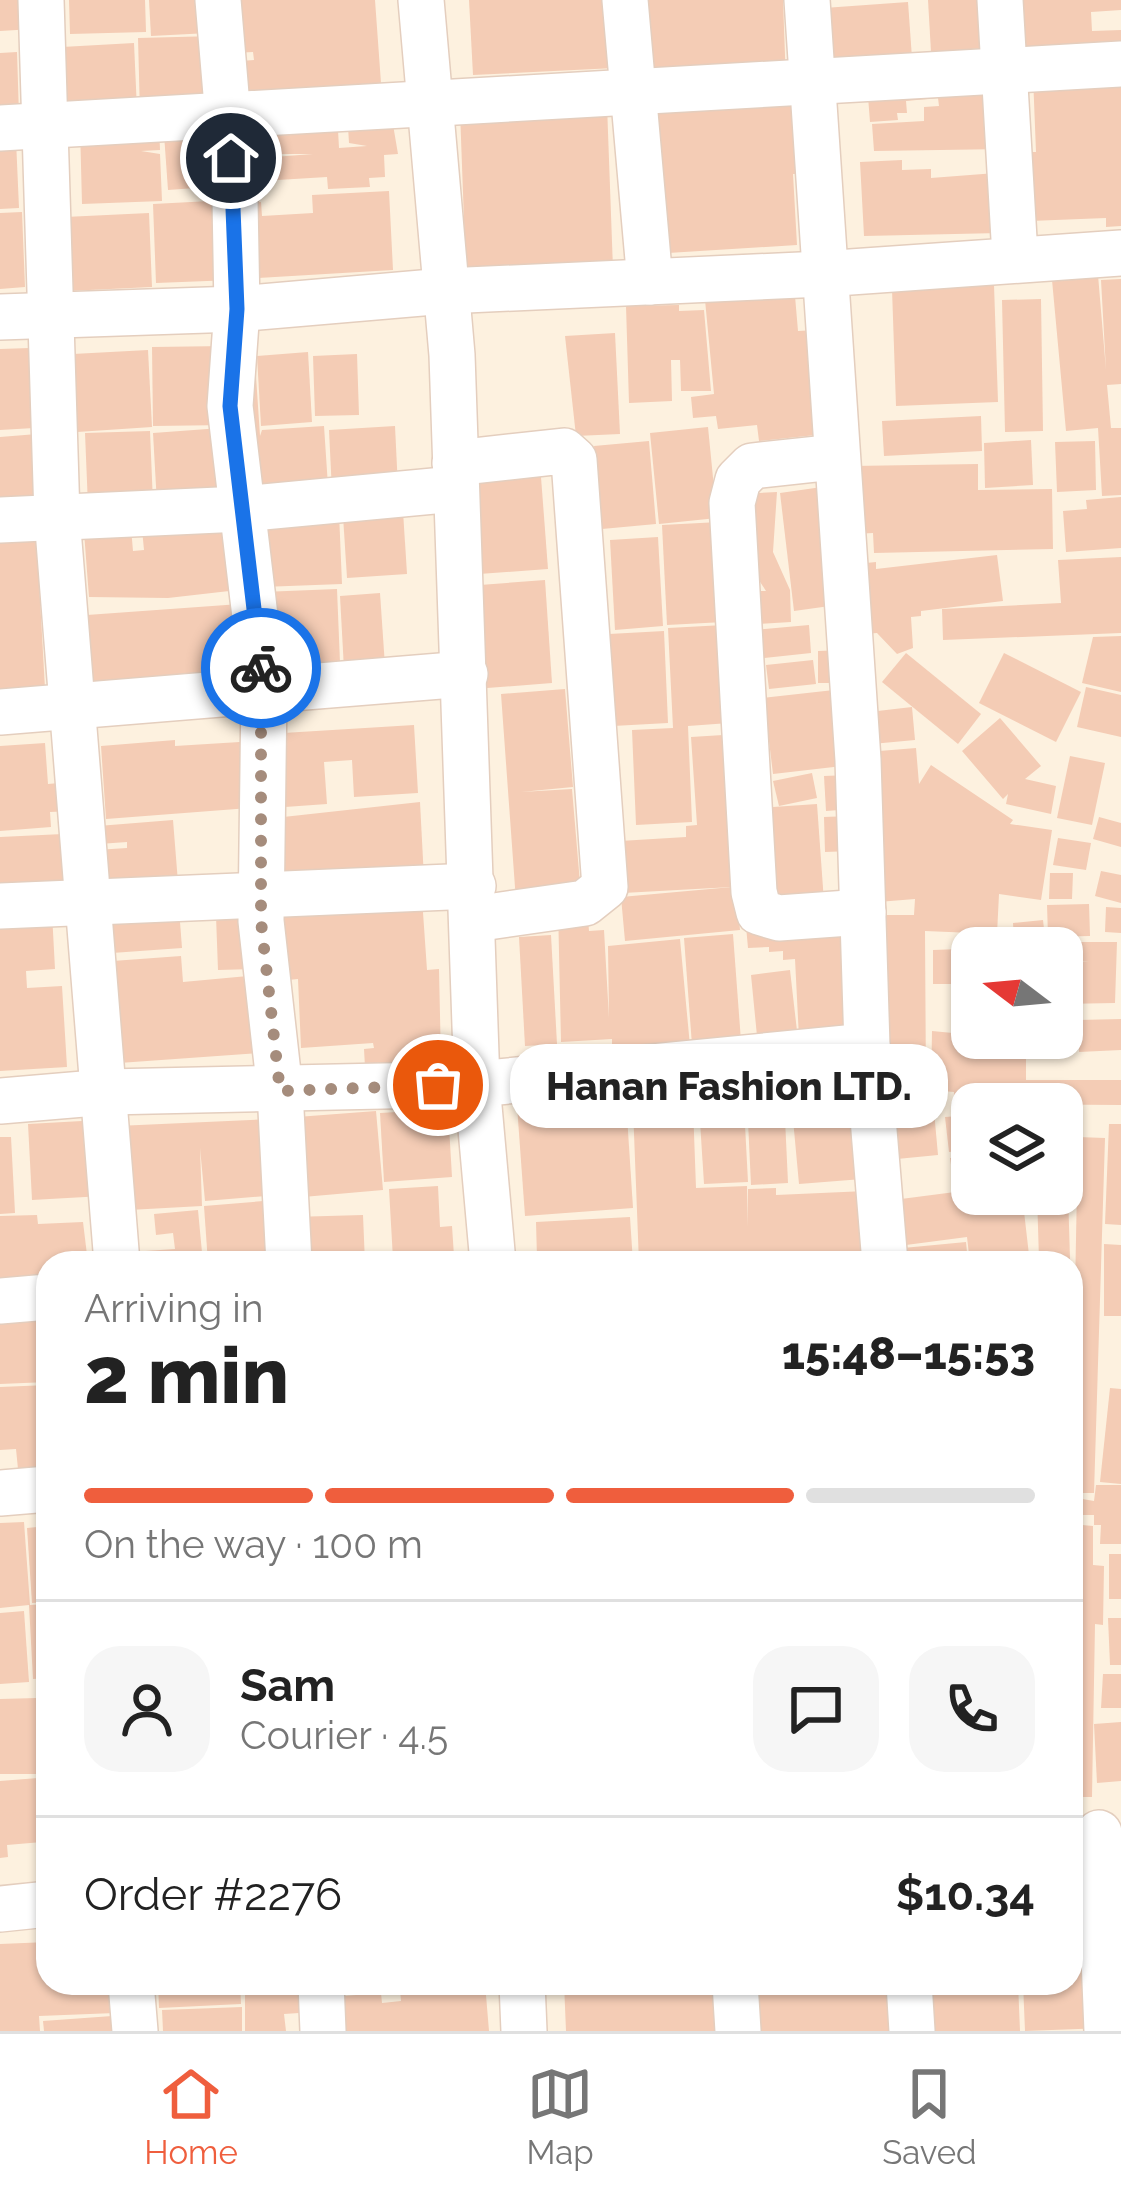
<!DOCTYPE html>
<meta charset="utf-8">
<style>
:root{--surface:#fff;--page:#f6f6f6;--text:#222;--muted:#767676;--line:#e0e0e0;--accent:#ef5e3d}
body{margin:0;font-family:Raleway,sans-serif;background:var(--page);color:var(--text);height:100vh;display:flex;flex-direction:column;font-size:45px;white-space:nowrap}
*{box-sizing:border-box;margin:0}
p{font-size:39px;color:var(--muted)}
.icon{flex:none;width:66px;height:66px;fill:none;stroke:currentColor;stroke-width:2;stroke-linecap:round;stroke-linejoin:round}
.map{position:relative;flex:1;overflow:hidden}
.drawer{position:absolute;left:36px;top:1251px;width:1047px;height:744px;display:flex;flex-direction:column;background:var(--surface);border-radius:36px;box-shadow:0 3px 9px #0004}
.drawer>*{flex:none}
.needle{width:78px;rotate:286deg}
.controls{position:absolute;left:951px;top:927px;display:grid;gap:24px}
.controls a{display:grid;place-items:center;width:132px;height:132px;border-radius:24px;background:var(--surface);box-shadow:0 3px 9px #0004;font-size:60px}
.pin{position:absolute;display:grid;place-items:center;width:102px;height:102px;color:#fff;margin:-51px;border:6px solid #fff;border-radius:50%;box-shadow:0 3px 12px #0007}
.courier{position:absolute;display:grid;place-items:center;width:120px;height:120px;margin:-60px;border:9px solid #1a73e8;border-radius:50%;background:#fff;color:#222;box-shadow:0 3px 15px #0007}
.bubble{position:absolute;height:84px;border-radius:36px;background:var(--surface);box-shadow:0 3px 9px #0004;font-size:39px;font-weight:800;line-height:84px;text-align:center}
.overview em{font-style:normal;font-weight:800}
.overview div{display:flex;flex-direction:column-reverse}
.overview{display:flex;align-items:center;justify-content:space-between;height:204px;padding:0 48px}
h1{font-size:78px;font-weight:800;line-height:90px}
.bar{display:grid;grid-template-columns:repeat(4,1fr);gap:18px 12px;align-content:center;height:144px;padding:0 48px}
.bar i{height:15px;border-radius:9px;background:var(--line)}
.bar .on{background:var(--accent)}
.bar p{grid-column:span 4}
.line{display:flex;align-items:center;gap:30px;padding:0 48px;border-top:3px solid var(--line)}
.line div{flex:1}
.round{display:grid;place-items:center;flex:none;width:126px;height:126px;border-radius:36px;background:var(--page)}
.tab-bar{display:flex;justify-content:space-around;align-items:center;height:168px;border-top:3px solid var(--line);background:var(--surface);font-size:33px;color:var(--muted)}
.tab-bar a{display:grid;justify-items:center;gap:6px}
.tab-bar .on{color:var(--accent)}
.map>svg:first-child{display:block}
.building{fill:#f4ccb5}
.lines{fill:none;stroke-linecap:round;stroke-linejoin:round}
.minor-casing{stroke:#e4cebe;stroke-width:48}
.minor{stroke:#fff;stroke-width:45}
.done{stroke:#a58c7c;stroke-width:12;stroke-dasharray:0 21.6}
.route{stroke:#1a73e8;stroke-width:15}
</style>
<div class="map">
<svg width="1121" height="2031" viewBox="0 0 1121 2031">
<rect width="100%" height="100%" fill="#fdf1df"/>
<g class="building">
<polygon points="0,0 31,0 33,29 0,31"/>
<polygon points="69,0 145,0 146,32 70,34"/>
<polygon points="149,0 208,0 209,33 151,36"/>
<polygon points="226,0 375,0 382,97 230,101 228,62 254,60 253,52 234,53"/>
<polygon points="469,0 612,0 615,68 473,75"/>
<polygon points="637,0 783,0 786,83 639,87"/>
<polygon points="928,0 996,0 999,47 931,52"/>
<polygon points="1021,0 1121,0 1121,10 1091,12 1092,31 1121,30 1121,58 1024,49"/>
<polygon points="908,2 913,72 829,78 824,8"/>
<polygon points="216,36 218,111 140,113 138,38"/>
<polygon points="134,43 137,110 65,114 62,47"/>
<polygon points="17,52 19,115 0,116 0,53"/>
<polygon points="1121,72 1121,226 1106,227 1106,218 1030,221 1027,152 1036,152 1033,76"/>
<polygon points="1002,76 1006,149 874,151 872,124 924,121 924,107 939,106 938,98 906,101 907,113 897,113 898,120 870,122 867,84"/>
<polygon points="799,98 803,174 793,174 797,245 652,254 644,107"/>
<polygon points="607,105 613,269 466,275 460,111"/>
<polygon points="390,107 398,154 384,155 385,177 369,178 370,187 328,189 327,177 261,181 260,158 313,154 265,154 263,114 337,112 339,148 367,146 349,143 347,110"/>
<polygon points="159,124 160,150 141,151 160,154 162,201 82,204 80,127"/>
<polygon points="220,130 223,186 168,190 164,134"/>
<polygon points="16,140 19,208 0,209 0,141"/>
<polygon points="902,160 902,170 931,169 931,178 996,173 1000,233 864,236 860,162"/>
<polygon points="389,191 393,270 243,279 239,203 261,202 262,216 313,213 312,195"/>
<polygon points="229,200 233,280 156,283 153,204"/>
<polygon points="22,212 25,287 0,289 0,213"/>
<polygon points="149,213 152,287 68,291 65,217"/>
<polygon points="1098,275 1106,370 1101,280 1121,279 1121,384 1107,385 1111,428 1121,428 1121,495 1102,496 1098,428 1066,431 1052,280"/>
<polygon points="994,285 998,402 896,406 892,289"/>
<polygon points="745,296 745,301 795,296 798,331 815,330 825,434 759,441 757,425 718,429 716,416 693,418 691,397 714,394 705,300"/>
<polygon points="1041,299 1043,431 1005,432 1002,300"/>
<polygon points="679,305 679,311 704,310 711,391 681,391 680,360 671,360 672,401 629,403 626,306"/>
<polygon points="615,333 620,434 576,436 565,336"/>
<polygon points="226,346 228,425 153,426 152,347"/>
<polygon points="30,348 34,428 0,430 0,349"/>
<polygon points="148,350 152,427 77,432 73,354"/>
<polygon points="308,352 312,422 261,426 257,356"/>
<polygon points="357,354 359,415 315,416 313,356"/>
<polygon points="255,361 260,436 262,430 324,426 329,501 243,507"/>
<polygon points="981,416 982,451 884,456 882,421"/>
<polygon points="395,426 398,488 332,492 329,430"/>
<polygon points="708,427 717,518 659,524 650,433"/>
<polygon points="221,428 225,499 157,504 153,433"/>
<polygon points="150,431 153,503 88,506 85,433"/>
<polygon points="37,434 41,505 0,507 0,437"/>
<polygon points="1031,440 1033,485 985,488 984,443"/>
<polygon points="649,441 656,524 602,529 594,446"/>
<polygon points="1095,441 1096,490 1057,492 1055,442"/>
<polygon points="540,464 548,569 479,574 472,469"/>
<polygon points="978,464 978,490 1052,489 1053,549 874,553 873,533 854,534 853,466"/>
<polygon points="822,487 837,605 794,611 780,493"/>
<polygon points="777,492 773,552 790,590 791,622 759,624 757,591 766,591 750,566 748,547 758,493"/>
<polygon points="1121,497 1121,548 1066,552 1063,511 1087,509 1086,500"/>
<polygon points="403,511 407,574 347,578 343,516"/>
<polygon points="339,513 342,584 262,587 259,517"/>
<polygon points="230,515 238,590 168,598 89,597 84,532 131,528 133,551 144,550 142,529"/>
<polygon points="719,522 724,622 667,625 662,525"/>
<polygon points="36,527 45,689 0,692 0,529"/>
<polygon points="658,537 663,626 615,630 610,540"/>
<polygon points="997,555 1003,601 921,611 921,616 911,617 913,648 897,654 877,633 863,634 856,564 876,562 876,569"/>
<polygon points="1121,557 1121,633 943,640 942,609 1061,603 1058,560"/>
<polygon points="545,580 552,683 487,688 480,585"/>
<polygon points="337,589 340,663 266,667 262,592"/>
<polygon points="380,593 385,666 344,669 340,596"/>
<polygon points="240,604 245,677 78,690 73,616"/>
<polygon points="724,625 729,723 688,726 692,822 636,825 632,730 673,728 668,628"/>
<polygon points="809,625 811,653 756,659 753,630"/>
<polygon points="664,631 668,723 613,726 609,634"/>
<polygon points="1121,636 1121,692 1082,683 1093,637"/>
<polygon points="843,650 843,683 818,683 818,651"/>
<polygon points="906,653 981,714 958,744 882,682"/>
<polygon points="1004,653 1081,692 1056,742 979,703"/>
<polygon points="813,660 816,684 769,689 766,665"/>
<polygon points="1086,687 1121,695 1121,737 1077,727"/>
<polygon points="565,689 573,787 521,792 572,789 581,895 516,901 501,694"/>
<polygon points="843,689 851,765 773,774 769,741 758,742 754,699"/>
<polygon points="912,707 915,740 872,744 869,712"/>
<polygon points="1000,718 1041,766 1025,779 1056,786 1051,814 1006,804 1008,794 1003,799 962,751"/>
<polygon points="414,725 418,793 354,797 352,760 324,762 327,804 271,808 267,734"/>
<polygon points="723,735 740,930 625,941 621,897 732,887 623,893 620,841 686,837 686,826 697,825 691,737"/>
<polygon points="175,740 175,746 256,741 261,807 106,819 101,746"/>
<polygon points="45,743 48,784 70,782 72,811 50,812 51,827 0,831 0,746"/>
<polygon points="916,748 919,784 931,765 1013,820 1010,824 1052,830 1041,900 999,894 997,934 925,931 926,1088 887,1088 875,915 914,915 915,899 878,902 867,752"/>
<polygon points="1070,756 1105,763 1092,825 1057,818"/>
<polygon points="812,773 817,798 779,806 773,781"/>
<polygon points="850,775 852,809 826,811 824,776"/>
<polygon points="420,802 424,879 269,888 265,819"/>
<polygon points="817,804 824,902 764,907 757,808"/>
<polygon points="850,816 852,851 825,852 824,817"/>
<polygon points="1099,817 1121,823 1121,847 1093,839"/>
<polygon points="173,820 179,895 100,901 96,850 127,848 127,842 99,844 98,826"/>
<polygon points="63,834 65,894 0,897 0,837"/>
<polygon points="1058,838 1091,843 1086,870 1053,865"/>
<polygon points="1101,871 1121,875 1121,903 1095,896"/>
<polygon points="1050,873 1073,873 1072,899 1049,899"/>
<polygon points="422,898 427,970 439,969 441,1061 365,1067 364,1049 374,1048 373,1043 301,1048 298,979 277,981 271,905"/>
<polygon points="1089,904 1090,936 1048,937 1047,905"/>
<polygon points="587,906 589,931 604,930 609,1018 608,946 680,939 690,1046 612,1047 612,1039 561,1042 558,907"/>
<polygon points="1106,907 1121,908 1121,933 1105,932"/>
<polygon points="179,909 182,948 112,953 109,915"/>
<polygon points="52,913 55,969 26,971 27,988 62,986 67,1067 0,1071 0,916"/>
<polygon points="252,914 254,969 218,970 216,916"/>
<polygon points="1043,920 1045,938 1014,941 1013,923"/>
<polygon points="849,921 854,1036 799,1038 795,959 783,960 783,951 769,952 769,947 748,948 746,926"/>
<polygon points="733,934 741,1041 692,1045 684,938"/>
<polygon points="551,935 557,1044 525,1046 519,937"/>
<polygon points="1009,942 1117,942 1115,1003 1062,1004 1062,963 1089,961 1062,961 1062,948 1009,948"/>
<polygon points="960,949 961,984 933,984 933,950"/>
<polygon points="181,956 183,982 248,976 261,1053 119,1063 99,962"/>
<polygon points="790,970 797,1031 757,1036 751,975"/>
<polygon points="1121,1019 1121,1050 1079,1052 1078,1020"/>
<polygon points="1069,1025 1070,1049 1018,1050 1018,1038 1062,1038 1062,1026"/>
<polygon points="932,1031 1005,1038 1005,1054 1026,1054 1026,1080 1121,1080 1121,1105 954,1104 954,1092 931,1090"/>
<polygon points="867,1063 870,1097 833,1100 833,1106 869,1103 875,1178 799,1184 789,1076"/>
<polygon points="783,1076 788,1183 751,1185 746,1079"/>
<polygon points="692,1079 696,1188 747,1186 748,1227 748,1189 776,1188 776,1195 866,1191 869,1263 639,1263 632,1082"/>
<polygon points="625,1085 633,1208 525,1216 516,1092"/>
<polygon points="743,1087 748,1182 704,1184 698,1090"/>
<polygon points="933,1100 938,1155 897,1159 892,1105"/>
<polygon points="448,1109 452,1177 384,1182 380,1113"/>
<polygon points="376,1111 383,1190 303,1197 297,1117"/>
<polygon points="972,1115 972,1150 949,1152 945,1117"/>
<polygon points="273,1119 278,1195 205,1201 200,1148 202,1206 129,1210 117,1126"/>
<polygon points="100,1120 103,1196 32,1200 28,1124"/>
<polygon points="1109,1124 1121,1124 1121,1225 1105,1224"/>
<polygon points="0,1137 11,1137 15,1213 0,1214"/>
<polygon points="1078,1137 1105,1138 1094,1493 1071,1493"/>
<polygon points="972,1156 972,1194 1022,1194 1029,1255 970,1263 967,1237 906,1245 901,1199 955,1192 950,1158"/>
<polygon points="1062,1158 1067,1158 1070,1259 1039,1260 1037,1194 1062,1194"/>
<polygon points="438,1186 440,1227 452,1226 454,1256 393,1259 389,1189"/>
<polygon points="276,1200 281,1263 208,1263 204,1206"/>
<polygon points="198,1210 203,1263 146,1263 145,1251 175,1249 173,1233 156,1235 154,1214"/>
<polygon points="37,1215 38,1224 83,1222 88,1263 48,1263 48,1283 0,1286 0,1216"/>
<polygon points="363,1215 365,1263 294,1263 292,1217"/>
<polygon points="630,1217 633,1263 600,1263 600,1254 537,1258 536,1222"/>
<polygon points="966,1242 968,1263 905,1263 903,1248"/>
<polygon points="1104,1244 1121,1245 1121,1316 1104,1316"/>
<polygon points="48,1303 48,1382 0,1384 0,1313"/>
<polygon points="48,1385 48,1467 18,1469 16,1449 0,1450 0,1387"/>
<polygon points="1110,1388 1121,1389 1121,1484 1100,1482"/>
<polygon points="1096,1485 1121,1485 1121,1544 1100,1544 1101,1525 1094,1525 1094,1515 1071,1515 1071,1497 1094,1501"/>
<polygon points="24,1522 30,1605 48,1604 48,1678 33,1679 29,1605 0,1608 0,1523"/>
<polygon points="1071,1524 1093,1526 1093,1565 1104,1566 1103,1625 1095,1624 1092,1797 1071,1797"/>
<polygon points="48,1526 48,1602 32,1603 27,1528"/>
<rect x="1109" y="1554" width="12" height="45"/>
<polygon points="24,1611 29,1682 0,1684 0,1613"/>
<polygon points="1108,1618 1121,1618 1121,1665 1110,1665"/>
<polygon points="1103,1674 1121,1674 1121,1708 1101,1708"/>
<polygon points="37,1698 38,1774 0,1774 0,1699"/>
<polygon points="39,1700 48,1700 48,1775 42,1775"/>
<polygon points="1121,1722 1121,1781 1097,1783 1094,1724"/>
<polygon points="38,1778 42,1842 7,1845 8,1857 0,1858 0,1781"/>
<polygon points="1097,1868 1105,2028 1025,2031 1023,1983 1071,1983 1071,1869"/>
<polygon points="48,1942 48,1983 114,1983 115,2013 39,2016 40,2031 0,2031 0,1944"/>
<polygon points="158,1983 240,1983 241,2004 159,2008"/>
<polygon points="245,1983 312,1983 314,2012 284,2014 286,2031 245,2031"/>
<polygon points="347,1983 485,1983 489,2031 333,2031 331,1997 381,1993 382,2003 401,2001 400,1990 348,1994"/>
<polygon points="564,1983 729,1983 731,2031 566,2031"/>
<polygon points="746,1983 902,1983 904,2031 748,2031"/>
<polygon points="923,1983 1018,1983 1020,2031 925,2031"/>
<polygon points="242,2007 242,2031 163,2031 162,2010"/>
<polygon points="126,2015 127,2031 44,2031 43,2021"/>
</g>
<g class="lines">
<g class="minor-casing">
<g id="minor">
<polyline points="41,0 57,517 117,1263"/>
<polyline points="218,0 235,200 237,309 230,406 264,692 261,921 280,1091 289,1263"/>
<polyline points="421,0 452,355 477,1084 493,1263"/>
<polyline points="625,0 650,282"/>
<polyline points="807,0 858,760 867,1046 885,1263"/>
<polyline points="1000,0 1015,256"/>
<polyline points="0,128 1121,64"/>
<polyline points="0,317 237,309 445,291 822,274 1121,253"/>
<polyline points="835,457 752,466 738,480 732,503 754,892 759,912 779,918 863,912"/>
<polyline points="455,463 564,451 574,460 605,887 585,903 474,919"/>
<polyline points="0,520 241,509 455,489"/>
<polyline points="0,712 465,674"/>
<polyline points="0,906 473,886"/>
<polyline points="0,1101 107,1092 477,1084 867,1046"/>
<polyline points="0,1301 48,1297"/>
<polyline points="0,1493 48,1489"/>
<polyline points="1099,1833 1107,2031"/>
<polyline points="0,1909 48,1904"/>
<polyline points="131,1983 135,2031"/>
<polyline points="321,1983 323,2031"/>
<polyline points="522,1983 524,2031"/>
<polyline points="735,1983 738,2031"/>
<polyline points="909,1983 912,2031"/>
</g>
</g>
<use href="#minor" class="minor"/>
</g>
<g class="lines">
<polyline class="done" points="261,668 261,921 280,1091 438,1085"/>
<polyline class="route" points="231,158 237,309 230,406 261,668"/>
</g>
</svg>
<div class="controls">
<a><svg class="needle" viewBox="-14 -14 28 28"><path d="M0-13l5 13h-10z" fill="#e53935"/><path d="M0 13l5-13h-10z" fill="#767676"/></svg></a>
<a><svg class="icon" aria-label="layers" viewBox="0 0 24 24"><path d="M12 4l9 5-9 5-9-5zM3 14l9 5 9-5"/></svg></a>
</div>
<div class="pin" style="left:438px;top:1085px;background:#ea580c"><svg class="icon" aria-label="bag" viewBox="0 0 24 24"><path d="M5 8h14l-1 12H6zM9 8a3 3 0 0 1 6 0"/></svg></div>
<div class="pin" style="left:231px;top:158px;background:#1f2937"><svg class="icon" aria-label="home" viewBox="0 0 24 24"><path d="M3 11l9-7 9 7M6 9v11h12V9"/></svg></div>
<div class="courier" style="left:261px;top:668px"><svg class="icon" aria-label="bike" viewBox="0 0 24 24"><circle cx="6" cy="16" r="4"/><circle cx="18" cy="16" r="4"/><path d="M6 16l4-8h5l3 8M10 8l3 8H6M13 5h3"/></svg></div>
<div class="bubble" style="left:510px;top:1044px;width:438px">Hanan Fashion LTD.</div>
<section class="drawer">
<div class="overview"><div><h1>2 min</h1><p>Arriving in</p></div><em>15:48–15:53</em></div>
<div class="bar"><i class="on"></i><i class="on"></i><i class="on"></i><i></i><p>On the way · 100 m</p></div>
<div class="line" style="height:216px"><a class="round"><svg class="icon" aria-label="person" viewBox="0 0 24 24"><circle cx="12" cy="8" r="4"/><path d="M4 21q1-7 8-7t8 7"/></svg></a><div><b>Sam</b><p>Courier · 4.5</p></div><a class="round"><svg class="icon" aria-label="chat" viewBox="0 0 24 24"><path d="M4 5h16v11H9l-5 4z"/></svg></a><a class="round"><svg class="icon" aria-label="phone" viewBox="0 0 24 24"><path d="M5 4h4l2 5-3 2q2 4 5 5l2-3 5 2v4C11 20 4 13 5 4z"/></svg></a></div>
<div class="line" style="height:156px"><div>Order #2276</div><b>$10.34</b></div>
</section>
</div>
<nav class="tab-bar">
<a class="on"><svg class="icon" aria-label="home" viewBox="0 0 24 24"><path d="M3 11l9-7 9 7M6 9v11h12V9"/></svg>Home</a>
<a><svg class="icon" aria-label="map" viewBox="0 0 24 24"><path d="M3 6l6-2 6 2 6-2v14l-6 2-6-2-6 2zM9 4v14M15 6v14"/></svg>Map</a>
<a><svg class="icon" aria-label="saved" viewBox="0 0 24 24"><path d="M7 4h10v16l-5-4-5 4z"/></svg>Saved</a>
</nav>
